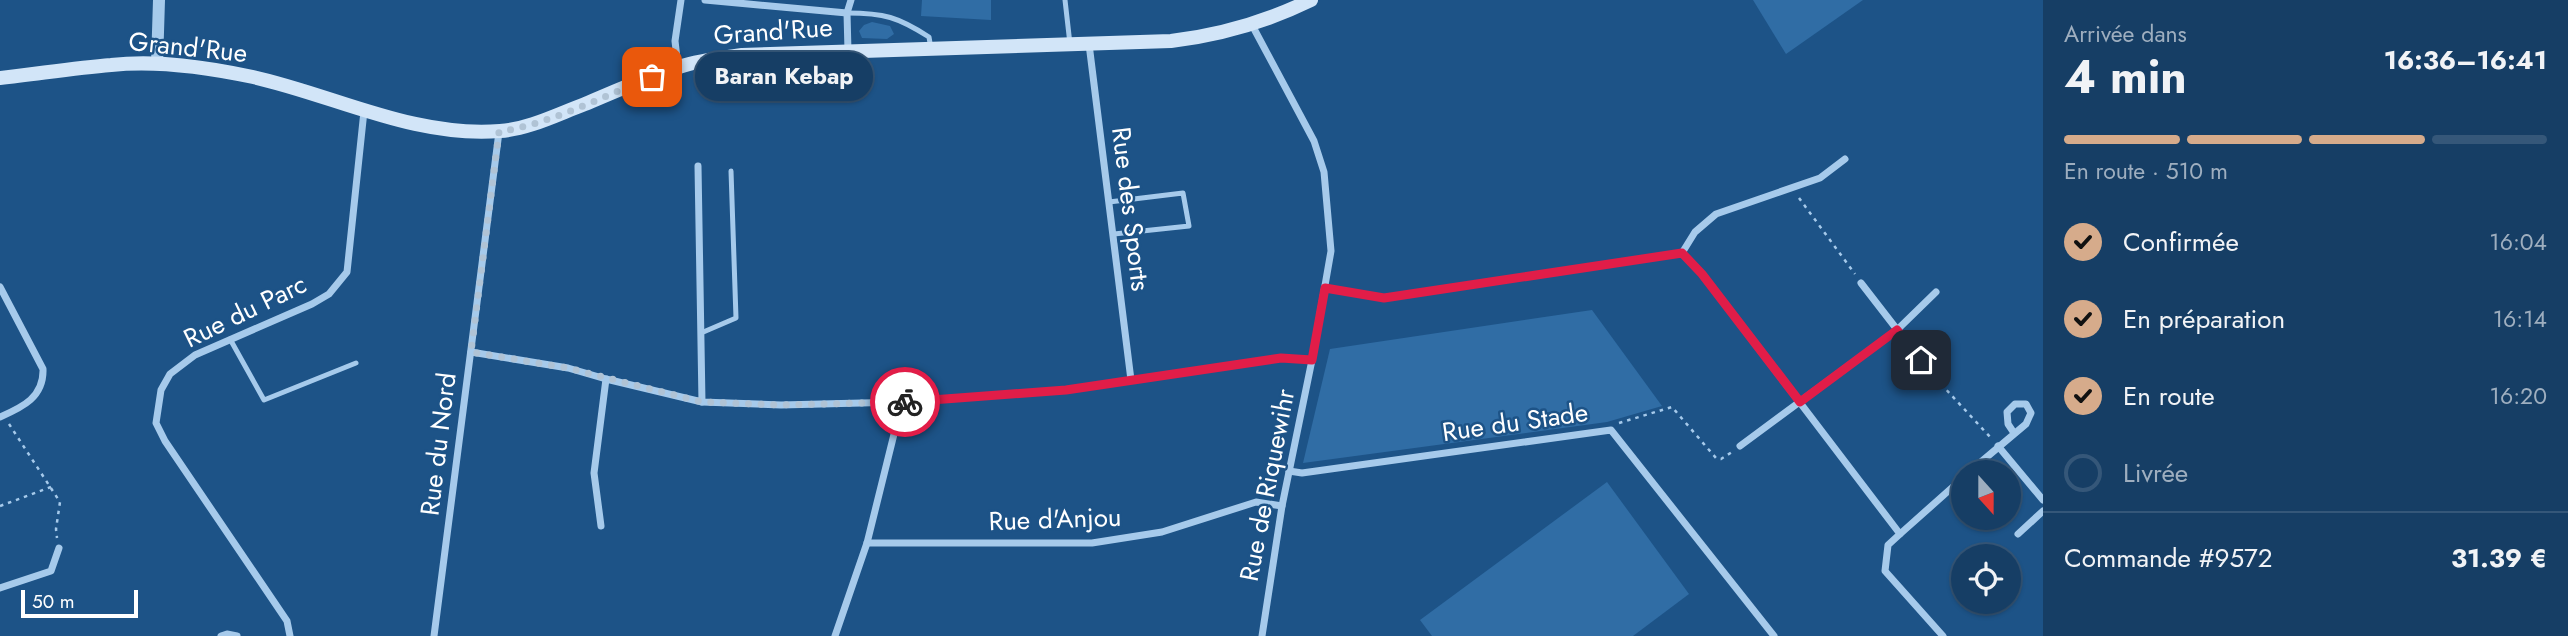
<!DOCTYPE html>
<html lang="fr">
<meta charset="utf-8">
<style>
:root{--surface:#163e65;--page:#23496e;--text:#f1f3f6;--muted:#9eaebf;--line:#355779;--accent:#d6ab8b}
body{margin:0;font-family:Jost,sans-serif;background:var(--page);color:var(--text);height:100vh;display:flex;flex-direction:column;font-size:26px;white-space:nowrap}
*{box-sizing:border-box;margin:0}
p{font-size:23px;color:var(--muted)}
.icon{flex:none;width:38px;height:38px;fill:none;stroke:currentColor;stroke-width:2;stroke-linecap:round;stroke-linejoin:round}
.map{position:relative;flex:1;overflow:hidden}
.drawer{display:flex;flex-direction:column;background:var(--surface);width:525px}
.drawer>*{flex:none}
.needle{width:46px;rotate:159deg}
.fabs{position:absolute;left:1951px;top:460px;display:grid;gap:14px}
.fabs a{display:grid;place-items:center;width:70px;height:70px;border-radius:50%;background:var(--surface);box-shadow:0 2px 5px #0004,0 0 0 2px var(--line);font-size:35px}
.scale{position:absolute;left:21px;bottom:18px;width:117px;box-sizing:border-box;padding-left:7px;border:4px solid #fff;border-top:0;font-size:19px;line-height:24px;white-space:nowrap;color:#fff;-webkit-text-stroke:5px #1d5387;paint-order:stroke}
.pin{position:absolute;display:grid;place-items:center;width:60px;height:60px;color:#fff;margin:-30px;border-radius:14px;box-shadow:0 4px 10px #0006}
.courier{position:absolute;display:grid;place-items:center;width:70px;height:70px;margin:-35px;border:5px solid #e11d48;border-radius:50%;background:#fff;color:#222;box-shadow:0 2px 9px #0007}
.bubble{position:absolute;height:49px;border-radius:24px;background:var(--surface);box-shadow:0 2px 5px #0004,0 0 0 2px var(--line);font-size:23px;font-weight:700;line-height:49px;text-align:center}
.head em{font-style:normal;font-weight:700}
.head div{display:flex;flex-direction:column-reverse}
.head{display:flex;align-items:center;justify-content:space-between;height:119px;padding:0 21px}
h1{font-size:46px;font-weight:700;line-height:52px}
.bar{display:grid;grid-template-columns:repeat(4,1fr);gap:10px 7px;align-content:center;height:84px;padding:0 21px}
.bar i{height:9px;border-radius:5px;background:var(--line)}
.bar .active{background:var(--accent)}
.bar p{grid-column:span 4}
.line{display:flex;align-items:center;gap:18px;padding:0 21px;border-top:2px solid var(--line)}
.line div{flex:1}
ol{padding:0 21px;list-style:none}
li{display:flex;align-items:center;gap:21px;height:77px}
li p{margin-inline-start:auto}
li .icon{padding:7px;border-radius:50%;background:var(--accent);color:#111;stroke-width:4}
li:last-child{color:var(--muted)}
li i{width:38px;height:38px;border:4px solid var(--line);border-radius:50%}
main{display:flex;flex:1;min-height:0}
.map>svg:first-child{display:block}
.green{fill:#306da5}
.lines{fill:none;stroke-linecap:round;stroke-linejoin:round}
.path{stroke:#a6caeb;stroke-width:2.5;stroke-dasharray:3.5 5;stroke-linecap:butt}
.service{stroke:#a6caeb;stroke-width:5}
.minor{stroke:#a6caeb;stroke-width:7}
.tertiary{stroke:#a6caeb;stroke-width:12}
.secondary{stroke:#d2e5f8;stroke-width:14}
.done{stroke:#b0c3d5;stroke-width:7;stroke-dasharray:0 12.6}
.route{stroke:#e11d48;stroke-width:9}
.labels{text-anchor:middle;dominant-baseline:central;stroke-width:5;stroke-linejoin:round;paint-order:stroke}
.street-label{font-size:26px;fill:#fff;stroke:#1d5387}
</style>
<main>
<div class="map">
<svg width="2043" height="636" viewBox="0 0 2043 636">
<rect width="100%" height="100%" fill="#1d5387"/>
<g class="green">
<polygon points="922,0 991,0 991,20 921,16"/>
<polygon points="1753,0 1863,0 1786,54"/>
<polygon points="872,22 890,26 894,34 887,39 862,38 859,31 864,25"/>
<polygon points="1592,310 1662,406 1607,422 1303,463 1330,349"/>
<polygon points="1607,482 1689,594 1633,636 1432,636 1420,620"/>
</g>
<g class="lines">
<g class="path">
<polyline points="1799,198 1855,274"/>
<polyline points="1941,384 1991,438"/>
<polyline points="1619,423 1672,407 1716,458 1721,459 1732,452"/>
<polyline points="9,424 60,502 56,529 57,538"/>
<polyline points="0,506 51,487"/>
</g>
<g class="service">
<polyline points="1065,0 1070,44"/>
<path d="M 847,13 C 884,13 898,17 929,37 L 931,49"/>
<polyline points="1109,202 1183,193 1189,226 1114,234"/>
<polyline points="701,333 736,318 731,171"/>
<polyline points="230,339 264,400 356,363"/>
</g>
<g class="minor">
<polyline points="705,0 847,13"/>
<polyline points="1252,25 1314,141 1324,172 1331,251 1312,360 1282,506 1262,636"/>
<polyline points="1089,44 1131,380"/>
<polyline points="848,51 847,13 851,0"/>
<polyline points="678,67 675,41 681,0"/>
<polyline points="698,166 702,402"/>
<polyline points="1682,253 1702,274 1900,534 1888,545 1885,571 1943,636"/>
<polyline points="1861,283 1933,376"/>
<path d="M 0,287 L 43,369 C 44,397 23,407 0,417"/>
<polyline points="1325,288 1384,298 1682,253 1695,232 1716,214 1820,178 1845,159"/>
<polyline points="471,352 568,368 606,379 702,402 781,405 902,402 1066,390 1281,358 1312,360"/>
<polyline points="1740,446 1897,330 1936,292"/>
<polyline points="1998,446 2043,500"/>
<polyline points="1289,471 1302,473 1611,430 1774,636"/>
<polyline points="1969,472 2026,424 2031,413 2026,404 2015,404 2007,412 2008,424 2014,433"/>
<polyline points="601,526 594,473 606,379"/>
<polyline points="1900,534 1964,477"/>
<polyline points="2018,534 2043,511"/>
<polyline points="867,543 1092,543 1162,532 1256,502 1282,506"/>
<polyline points="0,588 51,571 59,548"/>
<polyline points="221,636 227,634 237,636"/>
<polyline points="290,636 287,621 165,441 156,423 161,390 170,374 195,355 312,304 329,294 347,272 364,111"/>
<polyline points="434,636 499,132"/>
<polyline points="835,636 867,543 902,402"/>
</g>
<polyline class="tertiary" points="157,64 159,0"/>
<path class="secondary" d="M 0,78 C 37,74 74,68 111,65 C 158,60 206,67 253,77 C 334,95 414,138 500,131 C 529,129 558,114 585,104 C 616,91 647,77 679,67 C 700,60 720,58 742,55 L 1171,41 C 1221,35 1266,22 1311,0"/>
</g>
<g class="lines">
<path class="done" d="M 652,77 C 602,97 552,123 499,132 L 471,352 L 568,368 L 702,402 L 781,405 L 905,402"/>
<polyline class="route" points="905,402 1066,390 1281,358 1312,360 1325,288 1384,298 1682,253 1702,274 1800,402 1897,330 1921,360"/>
</g>
<g class="labels">
<g class="street-label">
<text transform="translate(773 31) rotate(-4)">Grand'Rue</text>
<text transform="translate(188 47) rotate(6)">Grand'Rue</text>
<text transform="translate(1131 209) rotate(83)">Rue des Sports</text>
<text transform="translate(245 311) rotate(-26)">Rue du Parc</text>
<text transform="translate(1515 422) rotate(-8)">Rue du Stade</text>
<text transform="translate(438 444) rotate(-83)">Rue du Nord</text>
<text transform="translate(1267 485) rotate(-79)">Rue de Riquewihr</text>
<text transform="translate(1055 519) rotate(-2)">Rue d'Anjou</text>
</g>
</g>
</svg>
<div class="fabs">
<a><svg class="needle" viewBox="-14 -14 28 28"><path d="M0-13l5 13h-10z" fill="#e53935"/><path d="M0 13l5-13h-10z" fill="#9eaebf"/></svg></a>
<a><svg class="icon" aria-label="locate" viewBox="0 0 24 24"><circle cx="12" cy="12" r="6"/><path d="M12 2v4M12 18v4M2 12h4M18 12h4"/></svg></a>
</div>
<div class="scale">50 m</div>
<div class="pin" style="left:652px;top:77px;background:#ea580c"><svg class="icon" aria-label="bag" viewBox="0 0 24 24"><path d="M5 8h14l-1 12H6zM9 8a3 3 0 0 1 6 0"/></svg></div>
<div class="pin" style="left:1921px;top:360px;background:#1f2937"><svg class="icon" aria-label="home" viewBox="0 0 24 24"><path d="M3 11l9-7 9 7M6 9v11h12V9"/></svg></div>
<div class="courier" style="left:905px;top:402px"><svg class="icon" aria-label="bike" viewBox="0 0 24 24"><circle cx="6" cy="16" r="4"/><circle cx="18" cy="16" r="4"/><path d="M6 16l4-8h5l3 8M10 8l3 8H6M13 5h3"/></svg></div>
<div class="bubble" style="left:695px;top:52px;width:178px">Baran Kebap</div>
</div>
<section class="drawer">
<div class="head"><div><h1>4 min</h1><p>Arrivée dans</p></div><em>16:36–16:41</em></div>
<div class="bar"><i class="active"></i><i class="active"></i><i class="active"></i><i></i><p>En route · 510 m</p></div>
<ol>
<li><svg class="icon" aria-label="check" viewBox="0 0 24 24"><path d="M5 12l5 5 9-10"/></svg>Confirmée<p>16:04</p></li>
<li><svg class="icon" aria-label="check" viewBox="0 0 24 24"><path d="M5 12l5 5 9-10"/></svg>En préparation<p>16:14</p></li>
<li><svg class="icon" aria-label="check" viewBox="0 0 24 24"><path d="M5 12l5 5 9-10"/></svg>En route<p>16:20</p></li>
<li><i></i>Livrée</li>
</ol>
<div class="line" style="height:91px"><div>Commande #9572</div><b>31.39 €</b></div>
</section>
</main>
